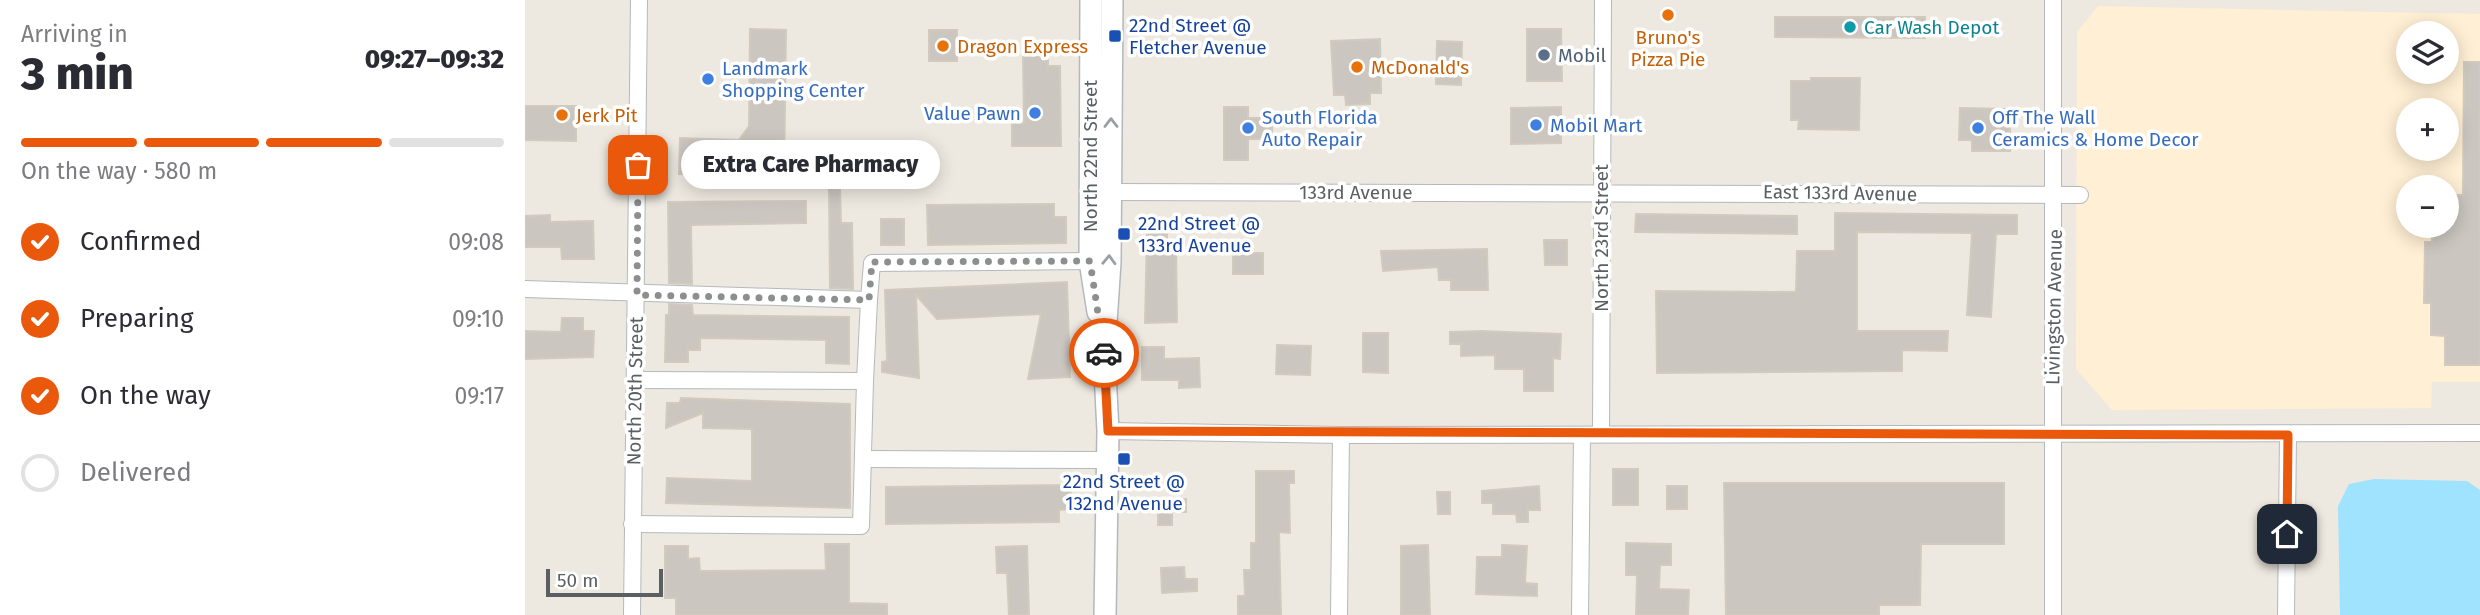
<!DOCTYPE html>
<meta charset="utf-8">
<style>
:root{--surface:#fff;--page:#f7f7f7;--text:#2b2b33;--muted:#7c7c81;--line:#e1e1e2;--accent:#ea580c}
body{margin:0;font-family:"Fira Sans",sans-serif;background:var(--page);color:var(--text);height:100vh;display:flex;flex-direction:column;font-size:26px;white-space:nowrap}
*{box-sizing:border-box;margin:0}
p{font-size:23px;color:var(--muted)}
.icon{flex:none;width:38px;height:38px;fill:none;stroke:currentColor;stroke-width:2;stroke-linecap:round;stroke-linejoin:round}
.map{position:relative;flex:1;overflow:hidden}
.sheet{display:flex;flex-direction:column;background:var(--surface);width:525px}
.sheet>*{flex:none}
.controls{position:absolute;left:1871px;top:21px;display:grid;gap:14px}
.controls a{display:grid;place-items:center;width:63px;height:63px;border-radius:50%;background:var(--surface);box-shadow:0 4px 18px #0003;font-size:35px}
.scale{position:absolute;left:21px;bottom:18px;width:117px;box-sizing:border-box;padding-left:7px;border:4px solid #595f63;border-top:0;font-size:19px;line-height:24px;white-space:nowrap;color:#595f63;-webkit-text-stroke:5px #fff;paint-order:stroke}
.pin{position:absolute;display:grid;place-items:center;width:60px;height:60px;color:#fff;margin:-30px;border-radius:14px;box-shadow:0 4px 10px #0006}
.courier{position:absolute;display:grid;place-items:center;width:70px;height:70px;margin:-35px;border:5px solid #ea580c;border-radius:50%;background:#fff;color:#222;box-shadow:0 2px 9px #0007}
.bubble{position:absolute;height:49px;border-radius:24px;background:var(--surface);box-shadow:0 4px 18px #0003;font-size:23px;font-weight:800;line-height:49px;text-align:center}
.head em{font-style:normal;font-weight:800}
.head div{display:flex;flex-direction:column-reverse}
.head{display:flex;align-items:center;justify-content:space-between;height:119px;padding:0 21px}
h1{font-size:46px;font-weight:800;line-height:52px}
.bar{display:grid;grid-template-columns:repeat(4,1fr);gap:10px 7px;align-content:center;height:84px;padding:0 21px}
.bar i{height:9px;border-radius:5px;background:var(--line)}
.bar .active{background:var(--accent)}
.bar p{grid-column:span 4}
ol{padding:0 21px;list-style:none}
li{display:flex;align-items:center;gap:21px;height:77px}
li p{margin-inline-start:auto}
li .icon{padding:7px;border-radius:50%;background:var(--accent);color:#fff;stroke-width:4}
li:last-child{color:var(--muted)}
li i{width:38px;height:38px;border:4px solid var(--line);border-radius:50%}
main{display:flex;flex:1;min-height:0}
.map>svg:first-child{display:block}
.commercial{fill:#ffefd4;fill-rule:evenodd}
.water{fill:#9fe3ff}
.building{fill:#cbc6bf;stroke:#d3cabe;stroke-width:2}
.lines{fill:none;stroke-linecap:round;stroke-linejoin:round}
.street-casing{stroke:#b4b8bd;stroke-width:18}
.secondary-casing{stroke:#b2b8bd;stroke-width:24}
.street{stroke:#fff;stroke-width:16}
.secondary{stroke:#fff;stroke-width:21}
.oneway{stroke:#9b9fa1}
.done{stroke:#8d8f8f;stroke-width:7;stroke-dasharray:0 12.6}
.route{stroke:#ea580c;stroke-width:9}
.food-dot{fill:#e8710a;stroke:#fff;stroke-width:2.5}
.culture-dot{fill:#0f9aa8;stroke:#fff;stroke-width:2.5}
.transit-dot{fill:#1a4fb4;stroke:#fff;stroke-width:2.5}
.service-dot{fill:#5c6f8a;stroke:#fff;stroke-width:2.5}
.shop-dot{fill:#3f7fe0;stroke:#fff;stroke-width:2.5}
.labels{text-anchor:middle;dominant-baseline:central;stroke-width:7;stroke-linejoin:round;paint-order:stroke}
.transit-label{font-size:19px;fill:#164399;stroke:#fff;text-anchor:start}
.culture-label{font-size:19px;fill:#0d838f;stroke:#fff;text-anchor:start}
.food-label{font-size:19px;fill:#c56008;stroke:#fff;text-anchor:start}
.service-label{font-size:19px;fill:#4e5e75;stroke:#fff;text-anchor:start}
.shop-label{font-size:19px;fill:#366cbe;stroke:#fff;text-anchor:start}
.street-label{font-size:19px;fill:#595f63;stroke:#fff}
</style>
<main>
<section class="sheet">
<div class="head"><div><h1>3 min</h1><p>Arriving in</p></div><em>09:27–09:32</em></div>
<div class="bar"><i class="active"></i><i class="active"></i><i class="active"></i><i></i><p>On the way · 580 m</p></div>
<ol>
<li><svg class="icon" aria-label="check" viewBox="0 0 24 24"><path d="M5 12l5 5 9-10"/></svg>Confirmed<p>09:08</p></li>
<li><svg class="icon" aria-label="check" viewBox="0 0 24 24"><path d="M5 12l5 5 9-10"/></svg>Preparing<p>09:10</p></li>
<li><svg class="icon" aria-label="check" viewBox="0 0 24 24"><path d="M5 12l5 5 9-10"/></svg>On the way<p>09:17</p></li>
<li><i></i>Delivered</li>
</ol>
</section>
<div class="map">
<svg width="1955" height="615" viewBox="0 0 1955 615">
<rect width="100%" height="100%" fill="#eee9e0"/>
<path class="commercial" d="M 1573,6 L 1955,14 L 1955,382 L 1907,382 L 1906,408 L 1587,410 L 1551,369 L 1552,32 ZM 1883,33 L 1922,33 L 1922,72 L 1883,72 ZM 1883,110 L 1922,110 L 1922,149 L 1883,149 ZM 1883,187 L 1922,187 L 1922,226 L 1883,226 Z"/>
<polygon class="water" points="1849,479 1942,481 1955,490 1955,615 1815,615 1813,506 1824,484"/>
<g class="building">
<polygon points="1250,17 1400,17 1400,38 1250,37"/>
<polygon points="225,29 261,30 259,176 154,174 155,138 214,140 224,126"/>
<polygon points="1002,29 1036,29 1037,81 1002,81"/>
<rect x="404" y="30" width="28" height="31"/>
<polygon points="855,39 856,93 845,93 845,104 821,105 820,95 809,95 806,41"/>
<polygon points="912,41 937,42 936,85 911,84"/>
<polygon points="498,54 523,54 523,66 535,66 536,146 487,146 487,123 499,123"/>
<polygon points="1939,62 1955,62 1955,365 1920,365 1920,336 1906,335 1906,303 1899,303 1900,242 1907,242 1907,226 1922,226 1922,195 1938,195"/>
<polygon points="1286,78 1335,78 1334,130 1273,129 1274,120 1266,120 1266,81 1286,81"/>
<polygon points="0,106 51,106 51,141 0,140"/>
<polygon points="699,107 723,107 723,118 747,118 747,139 723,139 723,160 699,160"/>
<polygon points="1036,107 1036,143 986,144 986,108"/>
<polygon points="1435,108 1485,109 1485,151 1447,151 1447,140 1434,140"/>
<polygon points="306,151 321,152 320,171 304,170"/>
<polygon points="304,189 315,189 316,223 327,223 328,289 305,288"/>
<polygon points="281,201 281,223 166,225 167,284 144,283 143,202"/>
<polygon points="529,204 529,217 541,217 541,243 403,245 402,205"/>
<polygon points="1310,213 1492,215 1492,234 1471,234 1466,317 1442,315 1447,233 1332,232 1332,331 1423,331 1422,351 1377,350 1377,371 1132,373 1131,291 1271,292 1272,251 1310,251"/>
<polygon points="1111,214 1272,216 1272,234 1110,232"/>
<polygon points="25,215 25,222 68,221 69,259 37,259 36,247 0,247 0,216"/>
<rect x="356" y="219" width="23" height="26"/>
<polygon points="622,232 642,232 642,242 651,242 652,322 620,323"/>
<polygon points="1019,240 1042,240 1042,265 1020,265"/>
<polygon points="962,249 963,290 926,290 926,280 914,280 913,267 858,271 856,251"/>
<rect x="708" y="253" width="30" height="21"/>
<polygon points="542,282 545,377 503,379 516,314 412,319 391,295 394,378 357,372 357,362 362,361 360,290"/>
<polygon points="144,304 167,305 168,315 324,317 324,364 301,363 301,340 175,338 175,350 163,350 163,362 140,362 141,315 144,315"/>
<polygon points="37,318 58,318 58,331 69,331 68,357 0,359 0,331 36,332"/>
<polygon points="957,331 1036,334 1035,359 1028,358 1028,391 999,391 999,369 970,369 970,355 936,356 936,344 925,344 925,332"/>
<polygon points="838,333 863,333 863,373 838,372"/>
<polygon points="752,345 786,346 785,375 751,374"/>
<polygon points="617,347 639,347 639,359 674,358 675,387 654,388 654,380 617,380"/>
<polygon points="156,398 325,404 325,508 141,503 142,478 227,481 227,429 178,428 178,413 141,428 142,403 155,403"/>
<rect x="1088" y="469" width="25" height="36"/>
<polygon points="731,471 769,471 769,483 764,483 765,533 754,532 756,615 713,615 713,596 720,596 719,570 726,570 726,543 731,543"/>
<polygon points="1199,483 1479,483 1479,544 1396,544 1395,605 1354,605 1354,615 1201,615"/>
<polygon points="546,485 546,509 534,510 534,522 361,524 361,487"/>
<polygon points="1014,486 1015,510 1003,510 1003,522 992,522 991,514 968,514 968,503 957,503 957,491"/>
<rect x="1142" y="486" width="20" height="23"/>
<polygon points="912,492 925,492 925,514 913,514"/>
<polygon points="633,499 661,499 661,512 647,512 647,525 633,525"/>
<polygon points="1101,543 1146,544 1146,565 1135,565 1134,589 1164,590 1163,615 1111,615 1112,575 1101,575"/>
<polygon points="300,544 324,544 324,603 362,604 362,615 151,615 151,598 140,598 140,546 163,546 163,559 174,558 175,571 301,570"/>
<polygon points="903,545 905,615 876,615 876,546"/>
<polygon points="977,545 1002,546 1000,583 1012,584 1012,596 951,594 952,557 977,557"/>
<polygon points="502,546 504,615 484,615 482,573 472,573 471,547"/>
<polygon points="659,567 660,579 672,579 672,591 637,593 636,568"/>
</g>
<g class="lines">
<g class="street-casing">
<g id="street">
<polyline points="1528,0 1528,615"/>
<polyline points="586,192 1555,195"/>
<polyline points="0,289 344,300 340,381 110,380"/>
<polyline points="344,300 347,263 565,261"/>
<polyline points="583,431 816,435 1955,433"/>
<polyline points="1076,434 1078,0"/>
<polyline points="338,459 582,460"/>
<polyline points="107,524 336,526 340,381"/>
<polyline points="107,615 114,0"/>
<polyline points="814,615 816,435"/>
<polyline points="1055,615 1057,435"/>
<polyline points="1761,615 1763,435"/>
</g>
</g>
<g class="secondary-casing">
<g id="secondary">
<polyline points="566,0 565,261 573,312"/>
<polyline points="580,615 583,431 579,353 585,262 587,0"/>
</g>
</g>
<use href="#street" class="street"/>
<use href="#secondary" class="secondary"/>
</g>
<defs><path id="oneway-chevron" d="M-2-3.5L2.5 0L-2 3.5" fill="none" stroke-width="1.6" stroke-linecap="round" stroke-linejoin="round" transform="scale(1.75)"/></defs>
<g class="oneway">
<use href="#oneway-chevron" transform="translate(586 123) rotate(-90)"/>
<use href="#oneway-chevron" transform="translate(584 260) rotate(-88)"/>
</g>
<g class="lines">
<polyline class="done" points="113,165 112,295 344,300 347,262 565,261 579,353"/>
<polyline class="route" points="579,353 583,431 1763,435 1762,534"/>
</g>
<g class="food-dot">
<circle cx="1143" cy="15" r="7"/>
<circle cx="418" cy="46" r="7"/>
<circle cx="832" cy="67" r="7"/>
<circle cx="37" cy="115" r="7"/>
</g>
<circle class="culture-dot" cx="1325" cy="27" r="7"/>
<g class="transit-dot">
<rect x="583" y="29" width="14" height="14" rx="3.5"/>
<rect x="592" y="227" width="14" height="14" rx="3.5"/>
<rect x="592" y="452" width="14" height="14" rx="3.5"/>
</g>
<circle class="service-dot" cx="1019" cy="55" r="7"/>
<g class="shop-dot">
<circle cx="183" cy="79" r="7"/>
<circle cx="510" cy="113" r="7"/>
<circle cx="1011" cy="125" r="7"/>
<circle cx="723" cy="128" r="7"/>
<circle cx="1453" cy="128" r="7"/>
</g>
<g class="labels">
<g class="transit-label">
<text x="604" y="25">22nd Street @<tspan x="604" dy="22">Fletcher Avenue</tspan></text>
<text x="613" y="223">22nd Street @<tspan x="613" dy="22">133rd Avenue</tspan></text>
<text x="599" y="481" text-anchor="middle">22nd Street @<tspan x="599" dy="22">132nd Avenue</tspan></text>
</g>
<g class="culture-label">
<text x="1339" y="27">Car Wash Depot</text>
</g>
<g class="food-label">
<text x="1143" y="37" text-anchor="middle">Bruno's<tspan x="1143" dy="22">Pizza Pie</tspan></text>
<text x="432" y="46">Dragon Express</text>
<text x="846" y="67">McDonald's</text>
<text x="51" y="115">Jerk Pit</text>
</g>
<g class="service-label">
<text x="1033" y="55">Mobil</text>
</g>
<g class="shop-label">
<text x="197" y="68">Landmark<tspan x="197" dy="22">Shopping Center</tspan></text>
<text x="496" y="113" text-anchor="end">Value Pawn</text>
<text x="737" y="117">South Florida<tspan x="737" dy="22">Auto Repair</tspan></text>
<text x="1467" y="117">Off The Wall<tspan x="1467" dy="22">Ceramics &amp; Home Decor</tspan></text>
<text x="1025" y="125">Mobil Mart</text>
</g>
<g class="street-label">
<text transform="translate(565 156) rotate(-90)">North 22nd Street</text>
<text x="831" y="192">133rd Avenue</text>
<text transform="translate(1315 193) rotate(1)">East 133rd Avenue</text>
<text transform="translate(1076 238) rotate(-90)">North 23rd Street</text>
<text transform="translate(1529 307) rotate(-89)">Livingston Avenue</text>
<text transform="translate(110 391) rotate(-89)">North 20th Street</text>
</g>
</g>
</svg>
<div class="controls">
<a><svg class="icon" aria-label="layers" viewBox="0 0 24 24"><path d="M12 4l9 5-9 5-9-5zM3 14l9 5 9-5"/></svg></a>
<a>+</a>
<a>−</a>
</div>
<div class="scale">50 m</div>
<div class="pin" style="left:113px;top:165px;background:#ea580c"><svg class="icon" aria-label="bag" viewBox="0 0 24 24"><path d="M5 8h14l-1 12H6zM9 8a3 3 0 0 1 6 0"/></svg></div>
<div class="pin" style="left:1762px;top:534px;background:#1f2937"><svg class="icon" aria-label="home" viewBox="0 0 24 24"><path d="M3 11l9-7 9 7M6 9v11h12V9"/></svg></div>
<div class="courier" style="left:579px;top:353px"><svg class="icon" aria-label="car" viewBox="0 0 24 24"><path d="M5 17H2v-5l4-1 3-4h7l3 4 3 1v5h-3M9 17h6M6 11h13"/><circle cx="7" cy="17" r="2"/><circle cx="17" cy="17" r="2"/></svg></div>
<div class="bubble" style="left:156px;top:140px;width:259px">Extra Care Pharmacy</div>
</div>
</main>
